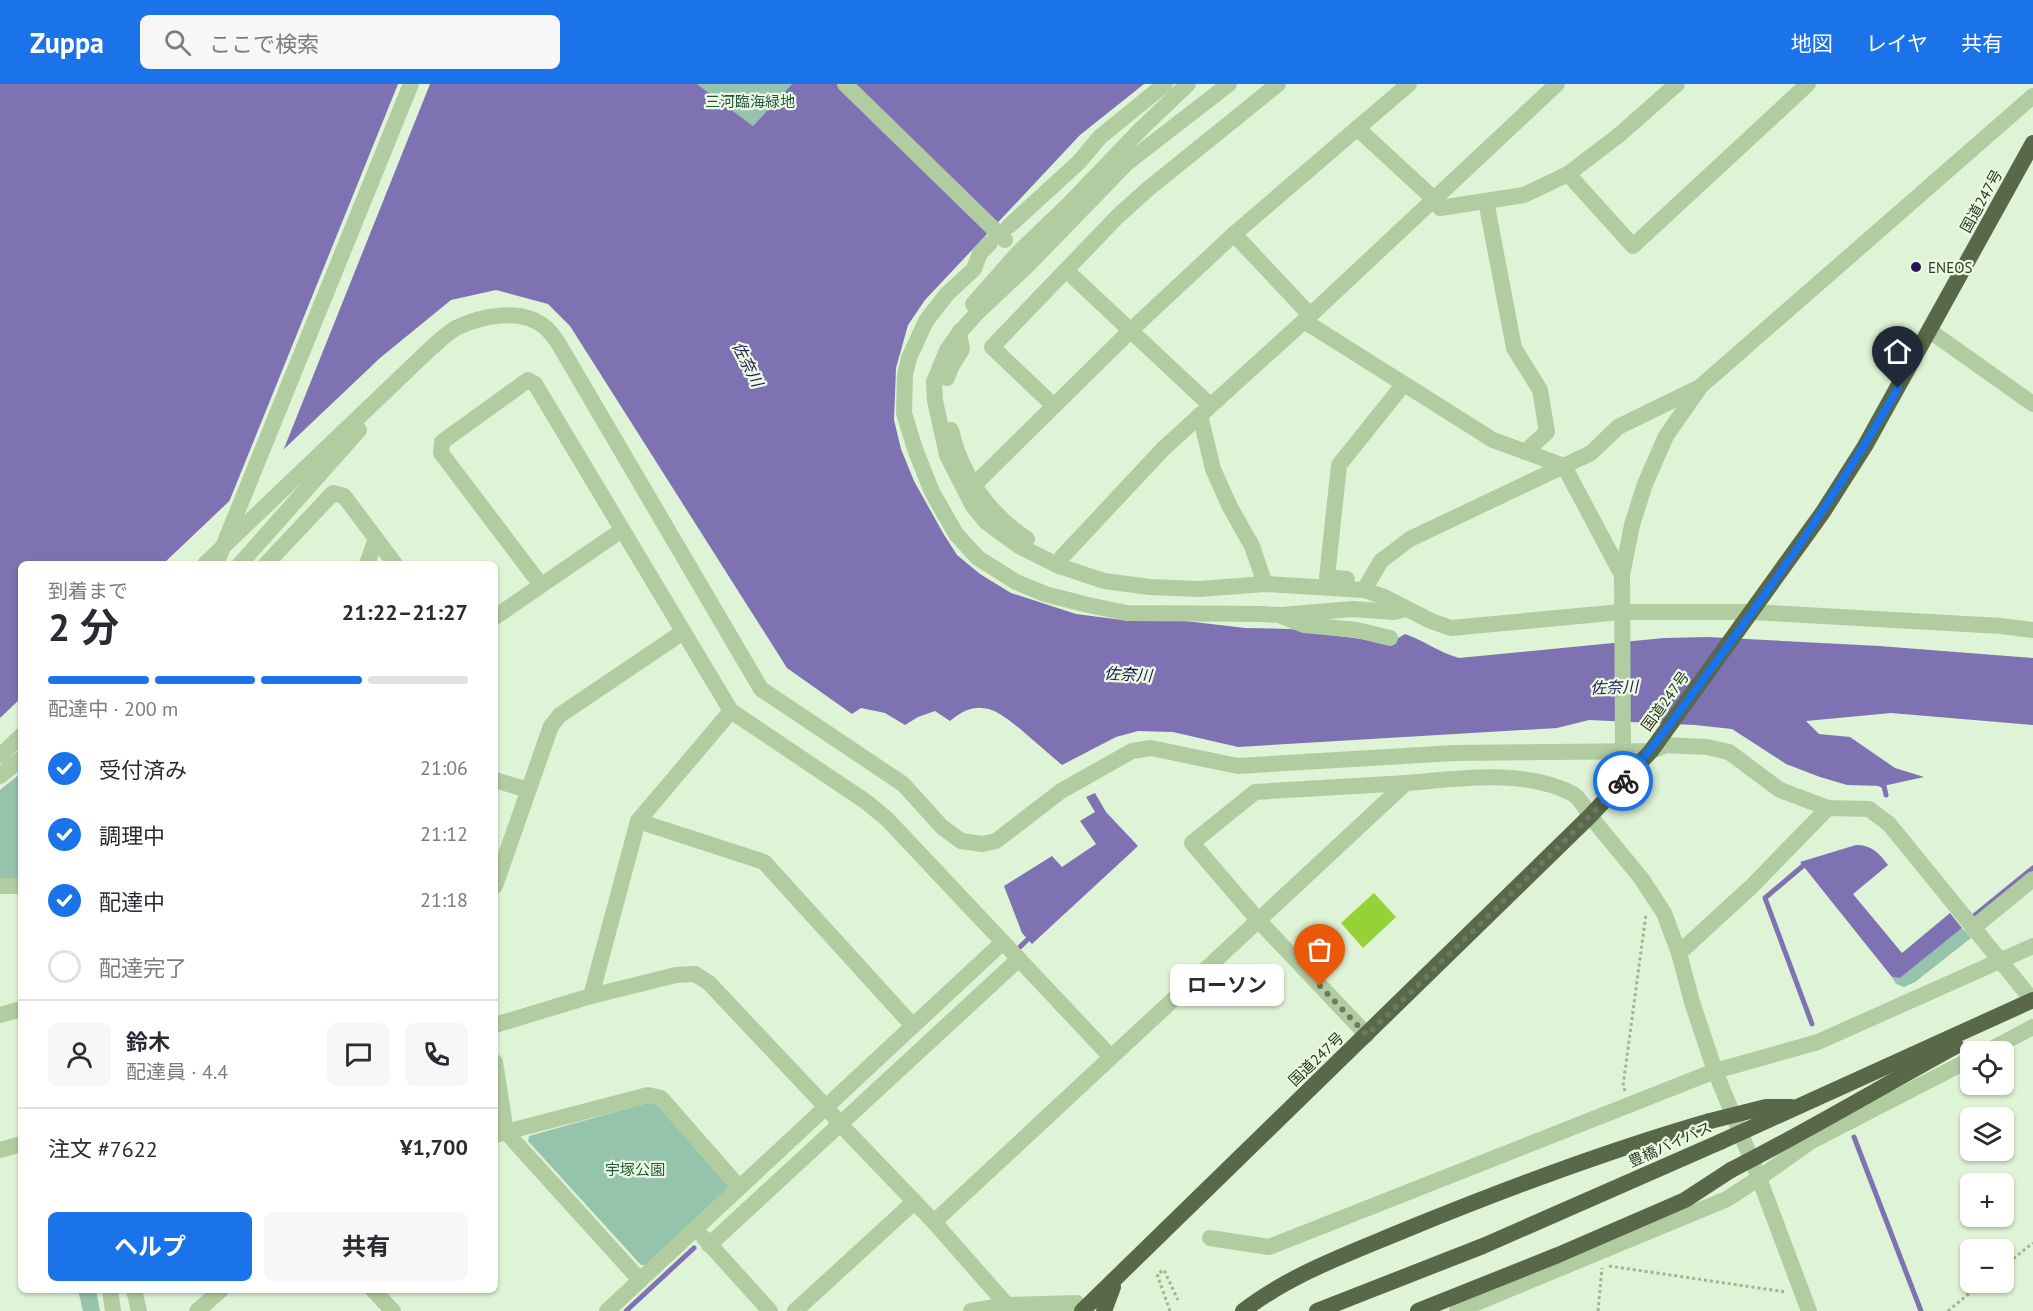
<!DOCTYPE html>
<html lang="ja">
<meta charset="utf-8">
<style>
:root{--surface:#fff;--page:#f7f7f7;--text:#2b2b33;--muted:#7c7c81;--line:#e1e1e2;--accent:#1a73e8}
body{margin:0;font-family:"PT Sans","Noto Sans JP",sans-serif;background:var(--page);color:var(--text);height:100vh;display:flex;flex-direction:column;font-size:22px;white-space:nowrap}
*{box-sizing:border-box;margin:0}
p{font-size:20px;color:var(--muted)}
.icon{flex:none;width:33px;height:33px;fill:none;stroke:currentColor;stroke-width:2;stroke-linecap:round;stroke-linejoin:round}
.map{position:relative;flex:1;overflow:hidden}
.drawer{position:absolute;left:18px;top:477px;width:480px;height:732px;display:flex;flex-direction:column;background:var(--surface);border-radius:9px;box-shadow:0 2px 4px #0004}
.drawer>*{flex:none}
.controls{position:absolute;left:1960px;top:957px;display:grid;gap:12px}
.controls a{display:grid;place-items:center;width:54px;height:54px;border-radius:9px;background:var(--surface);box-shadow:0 2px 4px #0004;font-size:30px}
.pin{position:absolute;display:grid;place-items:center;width:51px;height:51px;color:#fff;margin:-62px -26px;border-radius:50% 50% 50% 0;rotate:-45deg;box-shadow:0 0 6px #0007}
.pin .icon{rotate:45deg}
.courier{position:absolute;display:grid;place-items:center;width:60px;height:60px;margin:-30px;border:4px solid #1a73e8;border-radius:50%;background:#fff;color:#222;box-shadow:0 2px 8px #0007}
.bubble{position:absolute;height:42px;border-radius:9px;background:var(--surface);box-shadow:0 2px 4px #0004;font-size:20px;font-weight:700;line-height:42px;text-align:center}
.summary em{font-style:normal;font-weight:700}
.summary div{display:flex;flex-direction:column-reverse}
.summary{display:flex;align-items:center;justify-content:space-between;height:102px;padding:0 30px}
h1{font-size:39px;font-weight:700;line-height:45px}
.bar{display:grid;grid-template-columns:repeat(4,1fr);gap:9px 6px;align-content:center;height:72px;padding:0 30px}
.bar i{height:8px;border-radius:4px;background:var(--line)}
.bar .active{background:var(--accent)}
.bar p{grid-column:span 4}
.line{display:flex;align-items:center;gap:15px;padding:0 30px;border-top:2px solid var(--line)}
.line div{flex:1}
.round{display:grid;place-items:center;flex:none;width:63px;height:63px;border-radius:9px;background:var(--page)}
ol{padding:0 30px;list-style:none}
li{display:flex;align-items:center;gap:18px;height:66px}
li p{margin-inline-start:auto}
li .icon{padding:6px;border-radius:50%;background:var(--accent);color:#fff;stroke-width:4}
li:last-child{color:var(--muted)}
li i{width:33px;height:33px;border:3px solid var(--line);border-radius:50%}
.button{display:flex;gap:12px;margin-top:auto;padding:12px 30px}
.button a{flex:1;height:69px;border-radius:9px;background:var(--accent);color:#fff;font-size:24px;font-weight:700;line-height:69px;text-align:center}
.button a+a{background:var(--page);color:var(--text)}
header{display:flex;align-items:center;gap:36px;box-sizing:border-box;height:84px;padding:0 30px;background:var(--accent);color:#fff}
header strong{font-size:28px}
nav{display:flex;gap:33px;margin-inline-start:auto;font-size:21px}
.search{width:420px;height:54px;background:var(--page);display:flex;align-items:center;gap:15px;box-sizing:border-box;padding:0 21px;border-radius:9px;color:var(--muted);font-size:22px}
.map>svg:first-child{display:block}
.green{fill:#95c3ab}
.water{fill:#7e72b3}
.pier{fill:#dff3d6}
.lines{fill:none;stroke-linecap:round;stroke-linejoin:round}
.stream{stroke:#7e72b3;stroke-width:5}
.building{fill:#95d235}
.path{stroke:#9eb88b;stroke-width:3;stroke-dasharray:3 3;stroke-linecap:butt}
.minor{stroke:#b2cca1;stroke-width:16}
.tertiary{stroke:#b2cca1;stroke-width:16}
.trunk{stroke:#586848;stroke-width:16}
.minor-bridge{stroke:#b2cca1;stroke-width:16}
.tertiary-bridge{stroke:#b2cca1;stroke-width:16}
.trunk-bridge{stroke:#586848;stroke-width:16}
.done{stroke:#6c7863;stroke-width:6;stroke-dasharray:0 10.8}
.route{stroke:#1a73e8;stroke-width:8}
.poi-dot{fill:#25165b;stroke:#eafbe2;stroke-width:2}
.labels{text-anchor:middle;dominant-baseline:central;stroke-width:4.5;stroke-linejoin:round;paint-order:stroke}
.park-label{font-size:15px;fill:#26563f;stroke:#eafbe2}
.street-label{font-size:15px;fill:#2e3625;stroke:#eafbe2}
.poi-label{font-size:15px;fill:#2e3625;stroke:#eafbe2;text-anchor:start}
.water-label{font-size:16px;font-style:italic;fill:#25165b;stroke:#eafbe2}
</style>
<header>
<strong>Zuppa</strong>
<div class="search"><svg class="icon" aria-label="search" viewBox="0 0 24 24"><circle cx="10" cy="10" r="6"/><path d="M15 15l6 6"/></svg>ここで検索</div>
<nav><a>地図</a><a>レイヤ</a><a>共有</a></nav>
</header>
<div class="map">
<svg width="2033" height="1227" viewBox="0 0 2033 1227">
<rect width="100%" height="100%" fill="#dff3d6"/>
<g class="green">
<polygon points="697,0 792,0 753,42"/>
<polygon points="21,689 21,795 0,795 0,706"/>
<polygon points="1962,844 1971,854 1915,898 1904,903 1896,900 1892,893 1900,894"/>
<polygon points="651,1018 659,1020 728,1101 727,1107 647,1181 641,1181 528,1057 529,1052"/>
<polygon points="78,1206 96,1206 100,1227 83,1227"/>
</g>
<g class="water">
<path d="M 0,0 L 697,0 L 753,42 L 792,0 L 1144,0 L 1080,51 L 925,216 L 908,241 L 896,284 L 894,336 L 901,365 L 914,397 L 943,449 L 957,471 L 980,490 L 1011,509 L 1076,530 L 1130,537 L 1160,534 L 1245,544 L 1290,545 L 1390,559 L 1405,550 C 1425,557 1438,568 1459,574 L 1664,554 L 1708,553 L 1879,562 L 2033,574 L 2033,641 L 1891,629 L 1806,637 L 1819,650 L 1850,653 L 1895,684 L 1924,693 L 1883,702 L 1847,701 L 1820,693 L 1786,680 L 1732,645 L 1695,641 L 1589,636 L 1557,644 L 1238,663 L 1173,648 L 1138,647 L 1116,653 L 1062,681 C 1050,671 1038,660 1026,650 C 1001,629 981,610 950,637 L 935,627 L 918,633 L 905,641 L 885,629 L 861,624 L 852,630 L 787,584 L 570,242 L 548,220 L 496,206 L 451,216 L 380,274 L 163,480 L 21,480 L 21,614 L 0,634 Z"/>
<polygon points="1095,709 1106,728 1138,762 1032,860 1022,849 1004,802 1052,772 1062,783 1096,760 1080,737 1095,728 1086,713"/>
<path d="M 1856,761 C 1872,761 1879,769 1888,781 L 1853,810 L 1902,869 L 1950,829 L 1962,844 L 1900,894 L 1892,893 L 1800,778 Z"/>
</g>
<polygon class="pier" points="398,0 430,0 281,372 227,423"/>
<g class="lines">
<g class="stream">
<polyline points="1878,699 1884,702 1886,711"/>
<polyline points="1809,783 1804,781 1765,814 1812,940"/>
<polyline points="1974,832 2033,784"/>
<polyline points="1020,863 1032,851"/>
<polyline points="1854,1053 1921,1227"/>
<polyline points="626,1227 694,1164"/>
</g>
</g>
<polygon class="building" points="1374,809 1396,833 1363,864 1341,839"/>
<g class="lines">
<g class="path">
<polyline points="1625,1007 1623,1002 1646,830"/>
<polyline points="1609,1182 1786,1208"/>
<polyline points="2004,1182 2033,1159"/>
<polyline points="1170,1227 1157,1190 1164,1186 1178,1216"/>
<polyline points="1598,1227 1602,1184"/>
<polyline points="1948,1227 1983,1198"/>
</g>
<g class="minor">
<polyline points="1229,0 1127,79 1029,180 977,229 959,249 947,266 934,298 935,317 947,371 973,422 986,438 1019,462 1059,482 1104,497 1150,503 1200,505 1265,500 1364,506 1382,512 1431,537 1451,544 1621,528 1753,528 2001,542 2033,546"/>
<polyline points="1357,44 1435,116 1440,124 1524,111 1568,90 1619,51 1677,0"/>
<polyline points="1568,90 1633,162 1808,0"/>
<polyline points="1486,117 1514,264 1540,306 1547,348 1525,368"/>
<polyline points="1009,142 1079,78 1100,53 1165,0"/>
<polyline points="1234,150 1310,231"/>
<polyline points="990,159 980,169 974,185 947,210 926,237 909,274 905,291 904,329 915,365 932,408 956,450 978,474 1016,498 1045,510 1088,521 1127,529 1263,530 1279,531 1304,541 1357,546 1390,554"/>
<polyline points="1067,187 1210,321"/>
<polyline points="973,220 1018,169 1067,122 1140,46 1188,0"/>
<polyline points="1304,237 1493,356 1564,382 1622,491"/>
<polyline points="1930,247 2033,320"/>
<polyline points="947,294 951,283 962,265 959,249 961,246"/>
<polyline points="1054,322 992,263 1118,132 1148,105 1278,0"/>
<polyline points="1200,331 1213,385 1230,423 1252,462 1265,500"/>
<path d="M 951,346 C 961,391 989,430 1027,455"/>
<polyline points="974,401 1130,247 1234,150 1409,0"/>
<path d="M 205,480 L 430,265 C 438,258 447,249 456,244 C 481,232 521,223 545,243 C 549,246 553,252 557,257 L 761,605 L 903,700 L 942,743 L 961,757 L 982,760 L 996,757 L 1061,707 L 1132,667 L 1151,664 L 1238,682 L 1454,669 L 1651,667 L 1666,661 L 1707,663 L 1729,668 L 1780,706 L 1828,724 L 1869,725 L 1889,740 L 2033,917"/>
<polyline points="240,480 359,346"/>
<polyline points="266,480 333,409 344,412 395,480"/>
<polyline points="367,480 376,455"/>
<polyline points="1059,482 1062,473 1164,364 1304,237 1557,0"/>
<polyline points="1347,495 1327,493 1339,381 1403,301"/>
<polyline points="541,501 441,369 442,358 528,296 535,300 731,627 865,717 887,735 1111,973"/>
<polyline points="1364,506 1381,477 1410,455 1591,369 1618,343 1698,304"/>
<polyline points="1282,531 1353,525 1394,528 1406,525"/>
<polyline points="495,533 622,446"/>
<polyline points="1623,666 1622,491 1632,441 1645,400 1666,352 1701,302 2033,12"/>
<polyline points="0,672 21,652"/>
<polyline points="0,692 21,675"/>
<polyline points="495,696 528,706"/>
<polyline points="1590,732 1641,794 1664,829 1679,869 1692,918 1715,987 1818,958 2033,862"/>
<polyline points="638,737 764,778 913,942"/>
<polyline points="0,802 21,802"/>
<polyline points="495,802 551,642 560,631 683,548"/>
<polyline points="1973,844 2033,795"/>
<polyline points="1679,869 1751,803 1828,724"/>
<polyline points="591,912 638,737 731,627"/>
<polyline points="0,931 21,925"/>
<polyline points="495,941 591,912 676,891 695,890 709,899 826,1023 840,1040 934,1138 1007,1221"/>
<polyline points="1367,951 1258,836 1192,759 1255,708 1406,699"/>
<polyline points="1986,968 2033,943"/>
<polyline points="495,978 506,1048 640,1196"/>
<polyline points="495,1051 648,1011 661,1014 739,1103"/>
<polyline points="704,1154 770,1227"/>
<polyline points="1210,1154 1269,1163 1715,987 1759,1094 1809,1227"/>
<polyline points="709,1161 1019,875"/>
<polyline points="373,1206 393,1227"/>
<polyline points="197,1227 221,1206"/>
<polyline points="607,1227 1003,858"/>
<polyline points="795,1227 914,1118"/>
<polyline points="971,1227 1007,1221 1077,1219"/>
<polyline points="1457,1227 1727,1115 1759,1094 1810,1058 1971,975"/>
</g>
<g class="tertiary">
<polyline points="0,1066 21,1060"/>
<path d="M 934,1138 L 1406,699 C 1459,695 1524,684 1573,710 C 1580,714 1586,725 1590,732"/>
<polyline points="110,1206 113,1227"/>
<polyline points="134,1206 139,1227"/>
</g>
<g class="trunk">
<polyline points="1082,1227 1590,732 1651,667 1823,428 1865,362 2033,59"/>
<polyline points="1104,1227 1113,1203"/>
<path d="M 1243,1227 C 1291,1190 1350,1169 1405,1146 C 1505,1105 1606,1067 1710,1037"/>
<polyline points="1317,1227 1483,1162 1720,1058"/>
<polyline points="1418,1227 1558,1171 1685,1116 1731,1086"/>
</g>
<polyline class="minor-bridge" points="845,0 1005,156"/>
<polyline class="tertiary-bridge" points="216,480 411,0"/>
<g class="trunk-bridge">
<polyline points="1710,1037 1766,1023 1791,1023"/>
<polyline points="1720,1058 2033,916"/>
<path d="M 1731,1086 C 1808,1047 1881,1003 1956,962"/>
</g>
</g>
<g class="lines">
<polyline class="done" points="1320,902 1367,951 1590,732 1623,697"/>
<path class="route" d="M 1623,697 C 1661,656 1691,611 1724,567 C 1786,482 1846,396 1898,304"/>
</g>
<circle class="poi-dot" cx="1916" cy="183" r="6"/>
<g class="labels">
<g class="park-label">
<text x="750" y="17">三河臨海緑地</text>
<text x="635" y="1085">宇塚公園</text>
</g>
<g class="street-label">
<text transform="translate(1981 117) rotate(-61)">国道247号</text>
<text transform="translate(1665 617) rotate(-54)">国道247号</text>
<text transform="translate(1316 975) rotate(-44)">国道247号</text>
<text transform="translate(1670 1060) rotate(-24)">豊橋バイパス</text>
</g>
<g class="poi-label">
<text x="1928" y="183">ENEOS</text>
</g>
<g class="water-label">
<text transform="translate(748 280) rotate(63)">佐奈川</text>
<text transform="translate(1128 590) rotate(3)">佐奈川</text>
<text transform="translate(1614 603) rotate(-2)">佐奈川</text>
</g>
</g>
</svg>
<div class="controls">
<a><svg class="icon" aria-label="locate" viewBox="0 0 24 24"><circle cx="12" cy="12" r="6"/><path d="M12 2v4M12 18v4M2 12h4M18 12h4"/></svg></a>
<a><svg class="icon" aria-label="layers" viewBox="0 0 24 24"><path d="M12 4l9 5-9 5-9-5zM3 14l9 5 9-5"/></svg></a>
<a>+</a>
<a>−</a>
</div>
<div class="pin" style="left:1320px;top:902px;background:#ea580c"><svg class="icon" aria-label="bag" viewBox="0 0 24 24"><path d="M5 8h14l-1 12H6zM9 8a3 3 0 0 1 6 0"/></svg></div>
<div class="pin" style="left:1898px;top:304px;background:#1f2937"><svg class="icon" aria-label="home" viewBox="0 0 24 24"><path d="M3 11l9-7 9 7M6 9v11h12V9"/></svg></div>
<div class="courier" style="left:1623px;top:697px"><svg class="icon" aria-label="bike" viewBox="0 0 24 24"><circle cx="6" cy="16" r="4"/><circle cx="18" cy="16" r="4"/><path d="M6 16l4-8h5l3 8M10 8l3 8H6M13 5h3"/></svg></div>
<div class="bubble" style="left:1170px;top:880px;width:114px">ローソン</div>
<section class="drawer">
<div class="summary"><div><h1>2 分</h1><p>到着まで</p></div><em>21:22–21:27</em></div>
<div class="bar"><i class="active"></i><i class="active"></i><i class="active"></i><i></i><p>配達中 · 200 m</p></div>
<ol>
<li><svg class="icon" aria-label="check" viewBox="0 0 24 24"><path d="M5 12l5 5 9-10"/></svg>受付済み<p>21:06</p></li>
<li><svg class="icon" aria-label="check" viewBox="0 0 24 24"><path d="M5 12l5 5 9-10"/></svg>調理中<p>21:12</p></li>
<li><svg class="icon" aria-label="check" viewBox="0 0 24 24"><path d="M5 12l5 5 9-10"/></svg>配達中<p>21:18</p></li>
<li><i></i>配達完了</li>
</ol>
<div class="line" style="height:108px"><a class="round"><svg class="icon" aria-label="person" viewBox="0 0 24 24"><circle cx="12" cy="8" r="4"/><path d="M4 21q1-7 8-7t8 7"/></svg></a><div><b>鈴木</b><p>配達員 · 4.4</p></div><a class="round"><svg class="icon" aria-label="chat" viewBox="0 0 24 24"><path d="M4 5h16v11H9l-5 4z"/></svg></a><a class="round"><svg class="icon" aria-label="phone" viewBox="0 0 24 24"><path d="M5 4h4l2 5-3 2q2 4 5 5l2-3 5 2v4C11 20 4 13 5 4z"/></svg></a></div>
<div class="line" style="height:78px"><div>注文 #7622</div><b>¥1,700</b></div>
<div class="button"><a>ヘルプ</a><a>共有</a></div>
</section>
</div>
